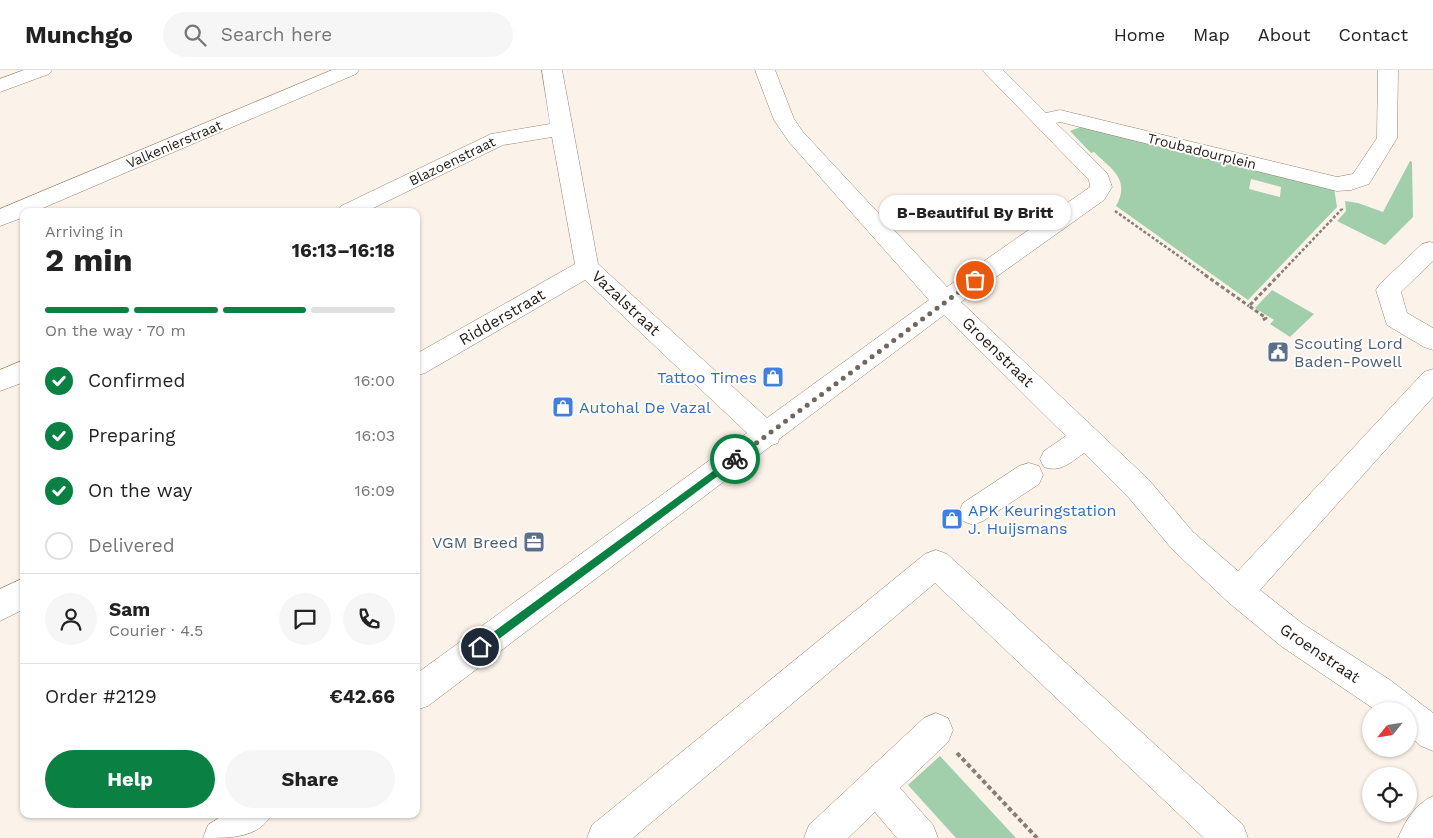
<!DOCTYPE html>
<meta charset="utf-8">
<style>
:root{--surface:#fff;--page:#f6f6f6;--text:#222;--muted:#767676;--line:#e0e0e0;--accent:#0b8043}
body{margin:0;font-family:"Work Sans",sans-serif;background:var(--page);color:var(--text);height:100vh;display:flex;flex-direction:column;font-size:19px;white-space:nowrap}
*{box-sizing:border-box;margin:0}
p{font-size:16px;color:var(--muted)}
.icon{flex:none;width:28px;height:28px;fill:none;stroke:currentColor;stroke-width:2;stroke-linecap:round;stroke-linejoin:round}
.map{position:relative;flex:1;overflow:hidden}
.side{position:absolute;left:20px;top:138px;width:400px;height:610px;display:flex;flex-direction:column;background:var(--surface);border-radius:10px;box-shadow:0 1px 4px #0004}
.side>*{flex:none}
.needle{width:32px;rotate:240deg}
.fabs{position:absolute;left:1362px;top:632px;display:grid;gap:10px}
.fabs a{display:grid;place-items:center;width:55px;height:55px;border-radius:50%;background:var(--surface);box-shadow:0 1px 4px #0004;font-size:25px}
.pin{position:absolute;display:grid;place-items:center;width:42px;height:42px;color:#fff;margin:-21px;border:2px solid #fff;border-radius:50%;box-shadow:0 1px 5px #0007}
.courier{position:absolute;display:grid;place-items:center;width:50px;height:50px;margin:-25px;border:4px solid #0b8043;border-radius:50%;background:#fff;color:#222;box-shadow:0 1px 6px #0007}
.bubble{position:absolute;height:35px;border-radius:18px;background:var(--surface);box-shadow:0 1px 4px #0004;font-size:16px;font-weight:700;line-height:35px;text-align:center}
.head em{font-style:normal;font-weight:700}
.head div{display:flex;flex-direction:column-reverse}
.head{display:flex;align-items:center;justify-content:space-between;height:85px;padding:0 25px}
h1{font-size:32px;font-weight:700;line-height:38px}
.bar{display:grid;grid-template-columns:repeat(4,1fr);gap:8px 5px;align-content:center;height:60px;padding:0 25px}
.bar i{height:6px;border-radius:4px;background:var(--line)}
.bar .on{background:var(--accent)}
.bar p{grid-column:span 4}
.line{display:flex;align-items:center;gap:12px;padding:0 25px;border-top:1px solid var(--line)}
.line div{flex:1}
.round{display:grid;place-items:center;flex:none;width:52px;height:52px;border-radius:26px;background:var(--page)}
ol{padding:0 25px;list-style:none}
li{display:flex;align-items:center;gap:15px;height:55px}
li p{margin-inline-start:auto}
li .icon{padding:5px;border-radius:50%;background:var(--accent);color:#fff;stroke-width:4}
li:last-child{color:var(--muted)}
li i{width:28px;height:28px;border:2px solid var(--line);border-radius:50%}
.cta{display:flex;gap:10px;margin-top:auto;padding:10px 25px}
.cta a{flex:1;height:58px;border-radius:30px;background:var(--accent);color:#fff;font-size:20px;font-weight:700;line-height:58px;text-align:center}
.cta a+a{background:var(--page);color:var(--text)}
header{display:flex;align-items:center;gap:30px;box-sizing:border-box;height:70px;padding:0 25px;background:var(--surface);border-bottom:1px solid var(--line)}
header strong{font-size:24px}
nav{display:flex;gap:28px;margin-inline-start:auto;font-size:18px}
.search{width:350px;height:45px;background:var(--page);display:flex;align-items:center;gap:12px;box-sizing:border-box;padding:0 18px;border-radius:28px;color:var(--muted);font-size:19px}
.map>svg:first-child{display:block}
.green{fill:#a1cfab;fill-rule:evenodd}
.lines{fill:none;stroke-linecap:round;stroke-linejoin:round}
.minor-casing{stroke:#98826f;stroke-width:1}
.path-far2{stroke:#877e76;stroke-width:2.5;stroke-dasharray:3 2;stroke-linecap:butt}
.path-far1{stroke:#877e76;stroke-width:3;stroke-dasharray:4 2.5;stroke-linecap:butt}
.path{stroke:#877e76;stroke-width:4;stroke-dasharray:4.5 3;stroke-linecap:butt}
.minor{fill:#fff;fill-rule:evenodd}
.route{fill:#0b8043}
.done{stroke:#6f665e;stroke-width:5;stroke-dasharray:0 9}
.labels{text-anchor:middle;dominant-baseline:central;stroke-width:4;stroke-linejoin:round;paint-order:stroke}
.far-street-label{font-size:14px;fill:#231b13;stroke:#fff}
.street-label{font-size:16px;fill:#231b13;stroke:#fff}
.service-label{font-size:16px;fill:#4e5e75;stroke:#fff;text-anchor:start}
.shop-label{font-size:16px;fill:#366cbe;stroke:#fff;text-anchor:start}
</style>
<header>
<strong>Munchgo</strong>
<div class="search"><svg class="icon" aria-label="search" viewBox="0 0 24 24"><circle cx="10" cy="10" r="6"/><path d="M15 15l6 6"/></svg>Search here</div>
<nav><a>Home</a><a>Map</a><a>About</a><a>Contact</a></nav>
</header>
<div class="map">
<svg width="1433" height="768" viewBox="0 0 1433 768">
<rect width="100%" height="100%" fill="#fbf2e9"/>
<g class="green">
<path d="M 1083,56 L 1334,118 L 1337,137 L 1248,230 L 1116,136 C 1131,109 1111,99 1094,82 L 1091,83 L 1070,61 ZM 1251,109 L 1281,117 L 1280,127 L 1249,119 Z"/>
<polygon points="1410,91 1412,92 1413,147 1385,175 1337,151 1346,141 1345,131 1358,133 1383,142"/>
<polygon points="1272,220 1314,244 1290,267 1270,254 1274,250 1255,238"/>
<polygon points="940,686 1016,768 956,768 908,715"/>
</g>
<g class="lines">
<g class="minor-casing">
<g id="minor">
<polygon points="24,0 52,0 49,4 0,22 0,9"/>
<polygon points="332,0 359,0 356,4 36,141 24,141 24,147 0,156 0,139"/>
<path d="M 542,0 L 562,0 L 598,194 L 767,348 L 929,230 L 789,72 L 774,50 L 755,0 L 775,0 L 794,49 L 803,62 L 947,217 L 1090,117 L 1089,110 L 982,0 L 1003,0 L 1046,43 L 1060,40 L 1337,107 L 1353,104 L 1377,68 L 1378,0 L 1398,0 L 1397,68 L 1369,114 L 1351,120 L 1337,121 L 1060,52 L 1056,53 L 1107,103 L 1112,117 L 1104,130 L 961,232 L 1149,410 L 1193,462 L 1238,501 L 1424,302 L 1433,299 L 1433,327 L 1260,520 L 1303,554 L 1390,610 L 1433,643 L 1433,681 L 1421,676 L 1409,666 L 1409,641 L 1377,641 L 1281,576 L 1228,532 L 1173,480 L 1129,428 L 1084,383 C 1071,392 1061,403 1044,397 L 1040,389 L 1044,381 L 1066,366 L 944,245 L 779,369 L 778,373 L 772,375 L 428,636 L 416,640 L 416,604 L 747,363 L 585,210 L 425,303 L 416,306 L 416,284 L 575,194 L 552,67 L 503,75 L 367,141 L 338,141 L 341,136 L 491,64 L 550,54 Z"/>
<polygon points="1430,172 1433,173 1433,191 1401,222 1407,243 1433,258 1433,280 1424,277 1387,255 1376,220 1380,214 1422,174"/>
<polygon points="24,290 24,312 0,321 0,300"/>
<polygon points="1029,393 1039,396 1043,405 1039,414 983,451 973,455 963,451 959,442 963,433 1019,396"/>
<polygon points="936,480 947,484 1243,755 1248,768 1204,768 935,513 633,768 587,768 592,755 925,484"/>
<polygon points="24,508 24,539 0,551 0,519"/>
<polygon points="936,643 948,648 953,660 948,672 900,718 933,755 938,768 897,768 875,742 848,768 804,768 809,755 924,648"/>
<path d="M 1433,726 L 1433,768 L 1398,768 C 1406,750 1415,734 1433,726 Z"/>
<path d="M 225,744 L 272,744 C 258,768 233,768 203,768 L 208,755 Z"/>
</g>
</g>
<g class="path-far2">
<polyline points="1115,141 1207,206"/>
<polyline points="1278,206 1342,139 1341,137"/>
</g>
<g class="path-far1">
<polyline points="1205,205 1249,236"/>
<polyline points="1263,250 1266,248 1249,236 1279,205"/>
</g>
<polyline class="path" points="957,683 1037,768"/>
<use href="#minor" class="minor"/>
</g>
<polygon class="route" points="735,385 738,386 738,391 484,580 477,580 477,574"/>
<g class="lines">
<polyline class="done" points="735,389 975,210"/>
</g>
<defs>
<g id="civic-square" transform="scale(1.125)"><rect x="-9" y="-9" width="18" height="18" rx="4" fill="#5c6f8a" stroke="#fff"/><path d="M-.6-6.5H3V-4.5H.6V-3L4-1V1h2V6H-6V1h2V-1L-.6-3ZM-1.2 2.5V6h2.4V2.5Z" fill="#fff"/></g>
<g id="shop-square" transform="scale(1.125)"><rect x="-9" y="-9" width="18" height="18" rx="4" fill="#3f7fe0" stroke="#fff"/><path d="M-5-2.5h2.3a2.7 3.5 0 0 1 5.4 0H5L5.5 6h-11ZM-1.5-2.5h3a1.5 2.3 0 0 0-3 0Z" fill="#fff"/></g>
<g id="office-square" transform="scale(1.125)"><rect x="-9" y="-9" width="18" height="18" rx="4" fill="#5c6f8a" stroke="#fff"/><path d="M-6-3h4V-5.5h4V-3h4V5H-6ZM-1-4.5V-3h2v-1.5ZM-6 0V1H6V0Z" fill="#fff"/></g>
</defs>
<g fill-rule="evenodd">
<use href="#civic-square" x="1278" y="282"/>
<use href="#shop-square" x="773" y="307"/>
<use href="#shop-square" x="563" y="337"/>
<use href="#shop-square" x="952" y="449"/>
<use href="#office-square" x="534" y="472"/>
</g>
<g class="labels">
<g class="far-street-label">
<text transform="translate(174 74) rotate(-23)">Valkenierstraat</text>
<text transform="translate(1202 81) rotate(14)">Troubadourplein</text>
<text transform="translate(452 91) rotate(-26)">Blazoenstraat</text>
</g>
<g class="street-label">
<text transform="translate(626 233) rotate(43)">Vazalstraat</text>
<text transform="translate(502 247) rotate(-30)">Ridderstraat</text>
<text transform="translate(998 282) rotate(44)">Groenstraat</text>
<text transform="translate(1320 583) rotate(34)">Groenstraat</text>
</g>
<g class="service-label">
<text x="1294" y="273">Scouting Lord<tspan x="1294" dy="18">Baden-Powell</tspan></text>
<text x="518" y="472" text-anchor="end">VGM Breed</text>
</g>
<g class="shop-label">
<text x="757" y="307" text-anchor="end">Tattoo Times</text>
<text x="579" y="337">Autohal De Vazal</text>
<text x="968" y="440">APK Keuringstation<tspan x="968" dy="18">J. Huijsmans</tspan></text>
</g>
</g>
</svg>
<div class="fabs">
<a><svg class="needle" viewBox="-14 -14 28 28"><path d="M0-13l5 13h-10z" fill="#e53935"/><path d="M0 13l5-13h-10z" fill="#767676"/></svg></a>
<a><svg class="icon" aria-label="locate" viewBox="0 0 24 24"><circle cx="12" cy="12" r="6"/><path d="M12 2v4M12 18v4M2 12h4M18 12h4"/></svg></a>
</div>
<div class="pin" style="left:975px;top:210px;background:#ea580c"><svg class="icon" aria-label="bag" viewBox="0 0 24 24"><path d="M5 8h14l-1 12H6zM9 8a3 3 0 0 1 6 0"/></svg></div>
<div class="pin" style="left:480px;top:577px;background:#1f2937"><svg class="icon" aria-label="home" viewBox="0 0 24 24"><path d="M3 11l9-7 9 7M6 9v11h12V9"/></svg></div>
<div class="courier" style="left:735px;top:389px"><svg class="icon" aria-label="bike" viewBox="0 0 24 24"><circle cx="6" cy="16" r="4"/><circle cx="18" cy="16" r="4"/><path d="M6 16l4-8h5l3 8M10 8l3 8H6M13 5h3"/></svg></div>
<div class="bubble" style="left:879px;top:125px;width:192px">B-Beautiful By Britt</div>
<section class="side">
<div class="head"><div><h1>2 min</h1><p>Arriving in</p></div><em>16:13–16:18</em></div>
<div class="bar"><i class="on"></i><i class="on"></i><i class="on"></i><i></i><p>On the way · 70 m</p></div>
<ol>
<li><svg class="icon" aria-label="check" viewBox="0 0 24 24"><path d="M5 12l5 5 9-10"/></svg>Confirmed<p>16:00</p></li>
<li><svg class="icon" aria-label="check" viewBox="0 0 24 24"><path d="M5 12l5 5 9-10"/></svg>Preparing<p>16:03</p></li>
<li><svg class="icon" aria-label="check" viewBox="0 0 24 24"><path d="M5 12l5 5 9-10"/></svg>On the way<p>16:09</p></li>
<li><i></i>Delivered</li>
</ol>
<div class="line" style="height:90px"><a class="round"><svg class="icon" aria-label="person" viewBox="0 0 24 24"><circle cx="12" cy="8" r="4"/><path d="M4 21q1-7 8-7t8 7"/></svg></a><div><b>Sam</b><p>Courier · 4.5</p></div><a class="round"><svg class="icon" aria-label="chat" viewBox="0 0 24 24"><path d="M4 5h16v11H9l-5 4z"/></svg></a><a class="round"><svg class="icon" aria-label="phone" viewBox="0 0 24 24"><path d="M5 4h4l2 5-3 2q2 4 5 5l2-3 5 2v4C11 20 4 13 5 4z"/></svg></a></div>
<div class="line" style="height:65px"><div>Order #2129</div><b>€42.66</b></div>
<div class="cta"><a>Help</a><a>Share</a></div>
</section>
</div>
